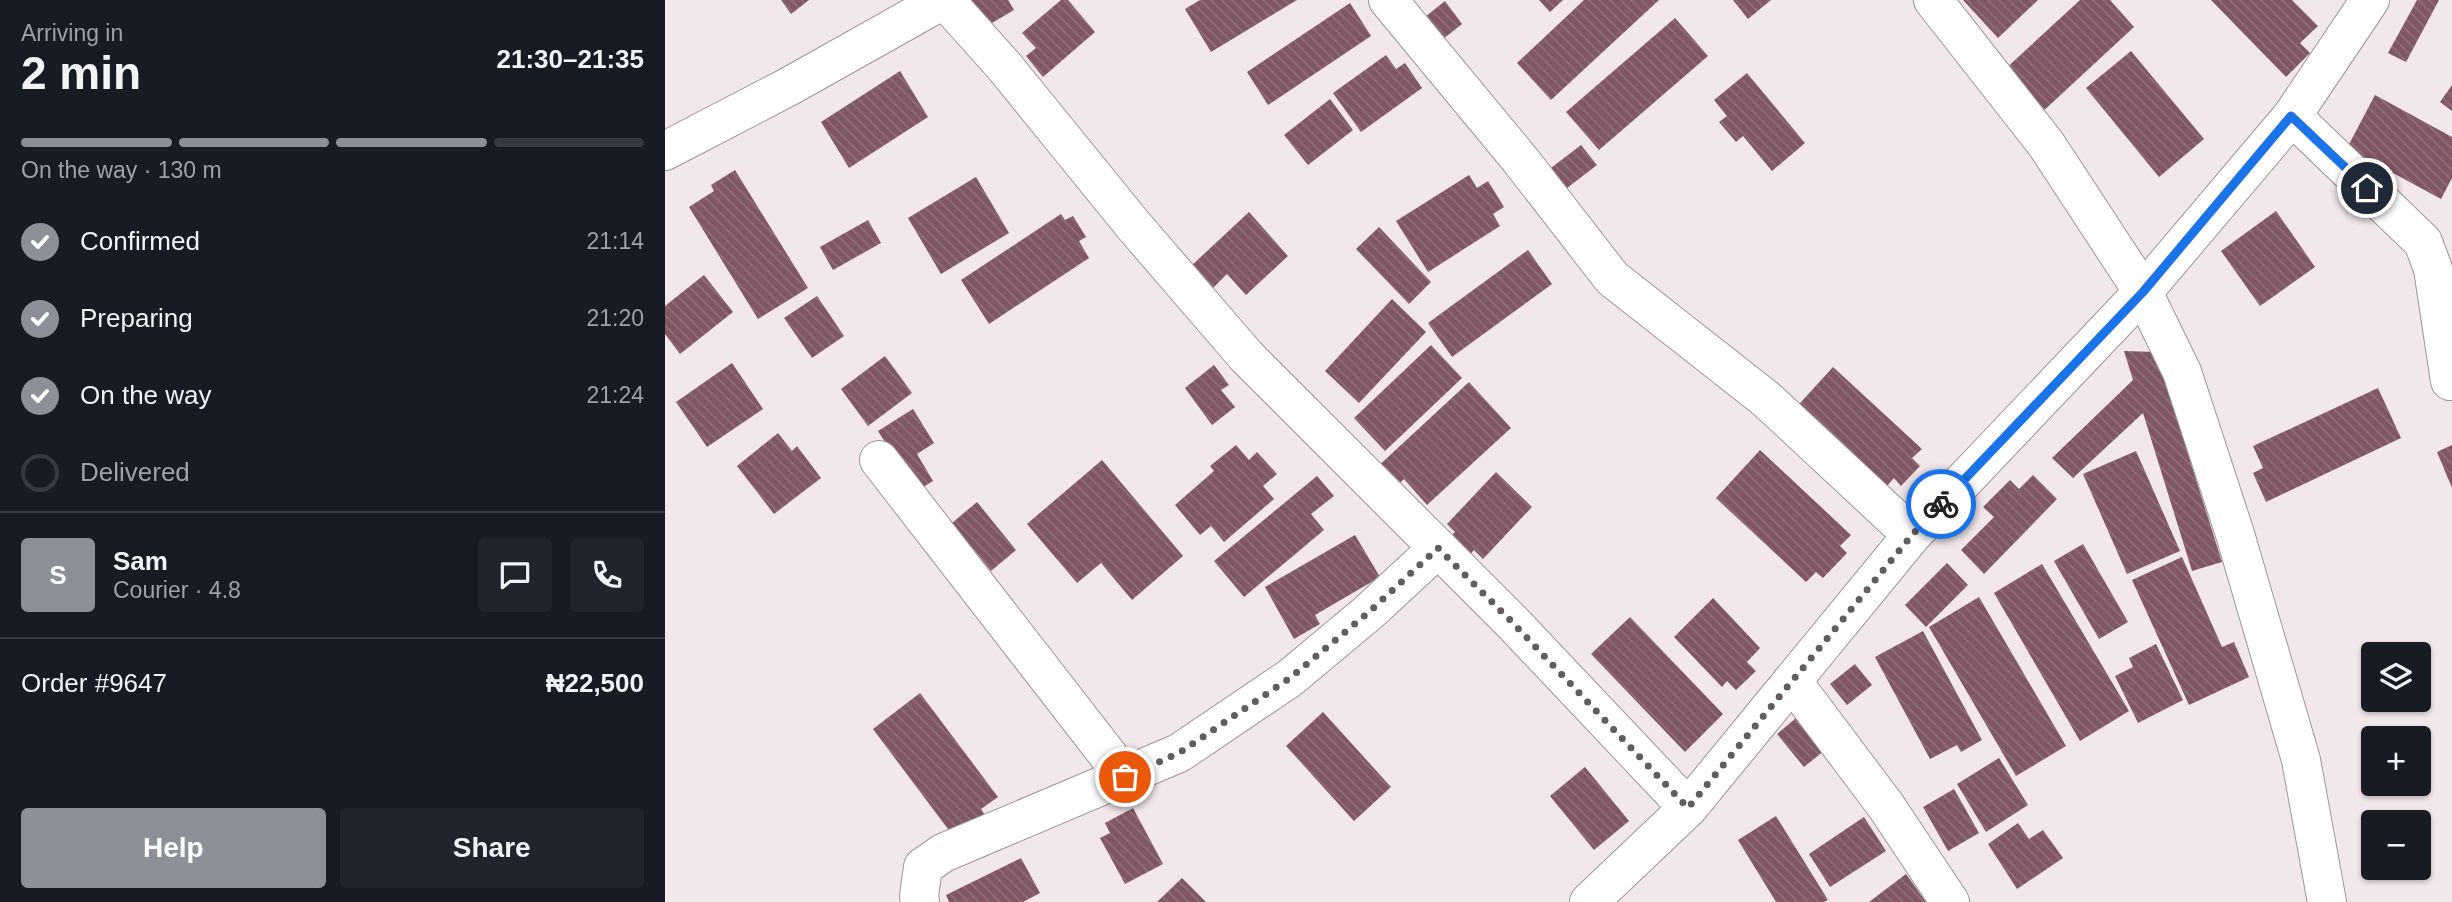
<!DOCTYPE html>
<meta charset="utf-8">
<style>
:root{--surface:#171b24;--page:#20242c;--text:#f1f3f6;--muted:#9ea1a6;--line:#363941;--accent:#8c9099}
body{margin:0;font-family:Arial,sans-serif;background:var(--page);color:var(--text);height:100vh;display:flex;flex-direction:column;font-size:26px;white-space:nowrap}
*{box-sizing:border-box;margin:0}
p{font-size:23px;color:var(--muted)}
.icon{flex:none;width:38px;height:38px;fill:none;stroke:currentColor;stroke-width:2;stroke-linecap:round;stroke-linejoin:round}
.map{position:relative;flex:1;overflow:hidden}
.details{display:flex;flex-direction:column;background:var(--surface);width:665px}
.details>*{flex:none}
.controls{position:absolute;left:1696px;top:642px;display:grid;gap:14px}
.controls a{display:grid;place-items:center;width:70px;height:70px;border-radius:7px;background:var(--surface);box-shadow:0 2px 5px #0004;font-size:35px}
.pin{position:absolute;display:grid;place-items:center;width:60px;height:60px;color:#fff;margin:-30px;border:4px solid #fff;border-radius:50%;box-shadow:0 2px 7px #0007}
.courier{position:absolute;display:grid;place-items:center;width:70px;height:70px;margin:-35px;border:5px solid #1a73e8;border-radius:50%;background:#fff;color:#222;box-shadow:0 2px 9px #0007}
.headline em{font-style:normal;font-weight:600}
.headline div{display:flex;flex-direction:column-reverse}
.headline{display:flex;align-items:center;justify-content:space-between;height:119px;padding:0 21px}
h1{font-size:46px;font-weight:600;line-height:52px}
.bar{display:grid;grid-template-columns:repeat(4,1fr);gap:10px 7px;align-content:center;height:84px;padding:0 21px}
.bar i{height:9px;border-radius:5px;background:var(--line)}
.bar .active{background:var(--accent)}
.bar p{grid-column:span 4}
.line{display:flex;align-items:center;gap:18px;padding:0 21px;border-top:2px solid var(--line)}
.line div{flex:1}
.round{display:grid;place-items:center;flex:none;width:74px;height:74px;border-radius:7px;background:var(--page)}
ol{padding:0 21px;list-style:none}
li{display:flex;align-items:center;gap:21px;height:77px}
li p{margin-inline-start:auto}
li .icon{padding:7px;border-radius:50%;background:var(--accent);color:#fff;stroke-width:4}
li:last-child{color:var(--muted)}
li i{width:38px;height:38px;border:4px solid var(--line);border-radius:50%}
.action{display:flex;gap:14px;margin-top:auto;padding:14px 21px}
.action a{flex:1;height:80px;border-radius:7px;background:var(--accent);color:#fff;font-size:28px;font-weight:600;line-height:80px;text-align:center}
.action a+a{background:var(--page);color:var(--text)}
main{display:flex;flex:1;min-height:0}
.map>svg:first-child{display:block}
.building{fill:url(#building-back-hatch)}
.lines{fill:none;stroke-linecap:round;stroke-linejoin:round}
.minor-casing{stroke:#9f9598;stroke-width:40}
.minor{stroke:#fff;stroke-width:38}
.done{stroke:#625c5e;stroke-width:7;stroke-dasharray:0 12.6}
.route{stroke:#1a73e8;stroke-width:9}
</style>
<main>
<section class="details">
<div class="headline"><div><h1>2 min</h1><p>Arriving in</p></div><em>21:30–21:35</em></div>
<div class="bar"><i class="active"></i><i class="active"></i><i class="active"></i><i></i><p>On the way · 130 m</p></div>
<ol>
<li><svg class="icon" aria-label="check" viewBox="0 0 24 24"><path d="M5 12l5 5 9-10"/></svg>Confirmed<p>21:14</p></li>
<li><svg class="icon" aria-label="check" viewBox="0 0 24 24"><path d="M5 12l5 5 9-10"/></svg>Preparing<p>21:20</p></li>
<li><svg class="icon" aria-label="check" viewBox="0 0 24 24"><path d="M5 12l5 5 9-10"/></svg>On the way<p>21:24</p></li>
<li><i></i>Delivered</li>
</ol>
<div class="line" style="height:126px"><b class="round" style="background:var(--accent);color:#fff">S</b><div><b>Sam</b><p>Courier · 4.8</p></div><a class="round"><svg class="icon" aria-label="chat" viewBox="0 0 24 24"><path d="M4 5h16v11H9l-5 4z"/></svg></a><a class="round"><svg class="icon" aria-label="phone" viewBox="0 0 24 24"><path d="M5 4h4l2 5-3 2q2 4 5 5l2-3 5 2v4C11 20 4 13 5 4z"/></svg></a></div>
<div class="line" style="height:91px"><div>Order #9647</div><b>₦22,500</b></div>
<div class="action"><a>Help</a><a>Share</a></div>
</section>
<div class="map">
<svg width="1787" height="902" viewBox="0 0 1787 902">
<defs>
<pattern id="building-back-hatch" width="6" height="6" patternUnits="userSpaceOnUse" patternTransform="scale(1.75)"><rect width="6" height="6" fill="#815764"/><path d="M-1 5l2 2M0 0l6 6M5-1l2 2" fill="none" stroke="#8f6f79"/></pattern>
</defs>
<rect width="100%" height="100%" fill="#f2e7ea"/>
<g class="building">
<polygon points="116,0 144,0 126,14"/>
<polygon points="297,0 343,0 349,10 315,30"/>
<polygon points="396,0 403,0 430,32 378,77 361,56 371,48 357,33"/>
<polygon points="535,0 632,0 546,52 520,9"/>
<polygon points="874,0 898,0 885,12"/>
<polygon points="919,0 994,0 886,100 852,63"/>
<polygon points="1068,0 1106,0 1083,19"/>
<polygon points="1298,0 1373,0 1333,38"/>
<polygon points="1415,0 1445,0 1469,27 1375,114 1337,72"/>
<polygon points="1546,0 1627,0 1653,26 1635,43 1645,53 1621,77"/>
<polygon points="1752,0 1774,0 1741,62 1723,53"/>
<polygon points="780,1 797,24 778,39 760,17"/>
<polygon points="685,3 706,36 603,105 582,72"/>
<polygon points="1010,18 1043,56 934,150 901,112"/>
<polygon points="1466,51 1539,139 1494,177 1421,88"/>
<polygon points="721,55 731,69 740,63 757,88 696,132 668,93"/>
<polygon points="235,71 263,117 184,168 156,122"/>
<polygon points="1082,73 1140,143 1107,171 1078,136 1071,142 1054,122 1062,116 1049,100"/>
<polygon points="1787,85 1787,111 1775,102"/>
<polygon points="1710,95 1787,137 1787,178 1776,199 1682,148"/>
<polygon points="665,99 688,130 643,165 619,135"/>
<polygon points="916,145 932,165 902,188 886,168"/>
<polygon points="70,170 143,288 93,319 24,207 49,191 46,185"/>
<polygon points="804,175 812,188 823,181 839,207 828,214 835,226 763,272 731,221"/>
<polygon points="311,177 344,233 276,274 243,218"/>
<polygon points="1611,211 1650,267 1595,306 1556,251"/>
<polygon points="584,212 623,256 581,295 562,274 546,290 525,267"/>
<polygon points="396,214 400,220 408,216 421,237 414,241 424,258 324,324 296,280"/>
<polygon points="203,220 216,243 168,270 155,247"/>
<polygon points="714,227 766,282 744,304 691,249"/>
<polygon points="863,250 887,284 787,357 763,323"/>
<polygon points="39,275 68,312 15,354 0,334 0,306"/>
<polygon points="152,296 179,336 147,358 119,318"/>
<polygon points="727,299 761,332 694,403 660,371"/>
<polygon points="766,345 797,378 720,451 689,418"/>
<polygon points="1459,351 1491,352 1557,562 1527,571 1478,413 1408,478 1387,458 1468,380"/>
<polygon points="220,356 247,393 203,426 176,389"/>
<polygon points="67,363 98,409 42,447 11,402"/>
<polygon points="549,365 564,385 556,390 570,407 547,425 520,388"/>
<polygon points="1168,367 1257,449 1247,458 1255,466 1236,486 1229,478 1215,494 1127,412"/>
<polygon points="804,382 846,428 762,505 739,479 727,490 709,470"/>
<polygon points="1713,388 1736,438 1601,502 1588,473 1598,468 1588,446"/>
<polygon points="248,409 269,443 252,454 268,481 250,492 213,431"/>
<polygon points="113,433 127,451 132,446 156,478 109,514 72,466"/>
<polygon points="571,445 584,460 592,452 612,474 598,486 609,499 559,542 546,526 535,535 510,505 549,471 545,466"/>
<polygon points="1787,445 1787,488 1772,452"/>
<polygon points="1095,450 1186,535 1175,546 1182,553 1158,578 1151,572 1141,582 1051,498"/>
<polygon points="1471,451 1515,551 1462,574 1418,474"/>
<polygon points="437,460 518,556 467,600 436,563 412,583 362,524"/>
<polygon points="831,472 867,507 818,559 809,550 802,558 783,539 790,532 782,524"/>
<polygon points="1368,475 1392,499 1319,574 1296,550 1329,517 1318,507 1345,480 1354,489"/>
<polygon points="652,476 669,496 646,514 659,530 579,597 549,561"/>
<polygon points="312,502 351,550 326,571 287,523"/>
<polygon points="690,535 715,577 650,615 655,624 629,639 600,587"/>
<polygon points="1418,544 1463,622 1434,639 1389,561"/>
<polygon points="1517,557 1557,647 1569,642 1584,677 1524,705 1467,580"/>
<polygon points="1282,563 1303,585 1261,627 1240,605"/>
<polygon points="1377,564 1464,711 1415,741 1329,593"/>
<polygon points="1314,597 1401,746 1351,776 1264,627"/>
<polygon points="1048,598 1095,648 1082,662 1091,671 1071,690 1062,681 1057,687 1009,637"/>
<polygon points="965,617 1058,714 1020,752 926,654"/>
<polygon points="1258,631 1317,740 1296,752 1292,745 1265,759 1210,657"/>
<polygon points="1491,644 1518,700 1473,723 1450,676 1468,667 1464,658"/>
<polygon points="1190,664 1207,685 1182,705 1165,684"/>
<polygon points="255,693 333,797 316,809 322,818 305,831 299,823 286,833 208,729"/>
<polygon points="658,712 726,787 689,821 621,746"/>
<polygon points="1138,712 1165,746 1139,767 1112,734"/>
<polygon points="1334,758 1363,805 1321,832 1292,784"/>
<polygon points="920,767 964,821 929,850 885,796"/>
<polygon points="1289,789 1314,833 1283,851 1258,807"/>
<polygon points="468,808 498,864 460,884 435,838 445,833 440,823"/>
<polygon points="1111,816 1163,900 1159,902 1111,902 1073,840"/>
<polygon points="1199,817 1221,851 1165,887 1144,854"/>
<polygon points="1353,823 1364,839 1378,830 1398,858 1352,889 1323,844"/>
<polygon points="356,858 375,893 358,902 284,902 281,895"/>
<polygon points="1241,874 1261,902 1204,902"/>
<polygon points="517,878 541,902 492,902"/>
</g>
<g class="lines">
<g class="minor-casing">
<g id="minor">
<polyline points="280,0 339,66 469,226 581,356 847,622 1023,808"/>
<polyline points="723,0 857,162 947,278 1101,399 1247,535"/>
<polyline points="1268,0 1381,144 1478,292 1517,372 1570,534 1636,760 1662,902"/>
<polyline points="1627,116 1758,242 1768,269 1785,381"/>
<polyline points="0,151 123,87 278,0"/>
<polyline points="214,460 460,777"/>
<polyline points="1127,681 1221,806 1285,902"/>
<polyline points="255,902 254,896 258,867 278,853 514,753 625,678 704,612 773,548"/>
<polyline points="924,902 1023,808 1247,535 1478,292 1627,116 1705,0"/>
</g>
</g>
<use href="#minor" class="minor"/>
</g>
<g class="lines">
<polyline class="done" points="460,777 514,753 625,678 704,612 773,548 847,622 1023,808 1247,535 1276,504"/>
<polyline class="route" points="1276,504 1478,292 1626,116 1702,188"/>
</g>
</svg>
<div class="controls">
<a><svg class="icon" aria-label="layers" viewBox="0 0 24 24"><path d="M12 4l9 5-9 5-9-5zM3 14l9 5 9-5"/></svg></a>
<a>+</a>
<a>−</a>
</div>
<div class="pin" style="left:460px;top:777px;background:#ea580c"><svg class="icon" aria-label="bag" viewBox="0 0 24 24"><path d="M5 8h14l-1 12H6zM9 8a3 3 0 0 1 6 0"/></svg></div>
<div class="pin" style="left:1702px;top:188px;background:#1f2937"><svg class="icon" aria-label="home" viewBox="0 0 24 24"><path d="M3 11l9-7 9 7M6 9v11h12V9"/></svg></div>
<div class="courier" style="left:1276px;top:504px"><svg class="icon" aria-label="bike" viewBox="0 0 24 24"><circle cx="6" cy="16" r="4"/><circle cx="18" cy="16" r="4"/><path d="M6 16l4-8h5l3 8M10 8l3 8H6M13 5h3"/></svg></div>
</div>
</main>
